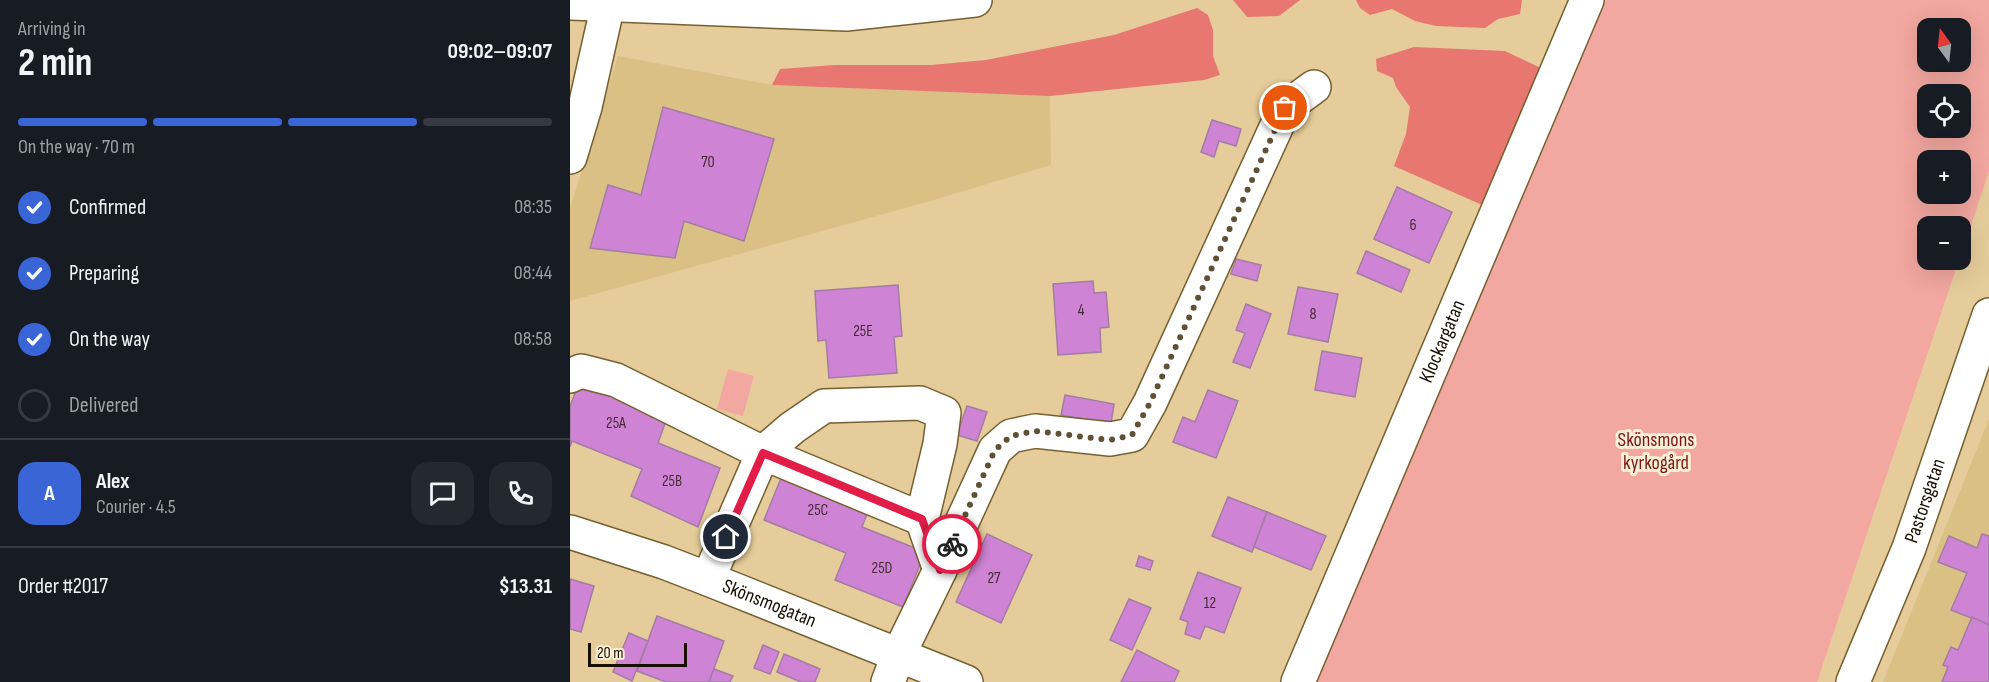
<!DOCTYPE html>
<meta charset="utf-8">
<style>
:root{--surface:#171b24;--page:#242831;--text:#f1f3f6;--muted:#9ea1a6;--line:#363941;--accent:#3965d6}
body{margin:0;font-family:"Sofia Sans Condensed",sans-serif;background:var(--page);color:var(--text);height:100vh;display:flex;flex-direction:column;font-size:22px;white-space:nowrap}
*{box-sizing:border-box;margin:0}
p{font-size:20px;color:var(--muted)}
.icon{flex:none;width:33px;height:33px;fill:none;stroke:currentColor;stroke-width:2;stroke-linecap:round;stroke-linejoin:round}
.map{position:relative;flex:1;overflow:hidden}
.drawer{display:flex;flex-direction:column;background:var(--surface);width:570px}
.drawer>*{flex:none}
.needle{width:39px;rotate:345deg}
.tools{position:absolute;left:1347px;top:18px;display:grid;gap:12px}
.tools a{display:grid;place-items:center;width:54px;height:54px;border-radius:12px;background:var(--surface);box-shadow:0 6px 24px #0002;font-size:30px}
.scale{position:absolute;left:18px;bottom:15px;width:99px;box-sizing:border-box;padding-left:6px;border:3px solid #170e00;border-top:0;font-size:16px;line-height:21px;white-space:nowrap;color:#170e00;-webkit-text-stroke:4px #fbefd6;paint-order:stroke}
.pin{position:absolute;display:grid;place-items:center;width:51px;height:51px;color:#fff;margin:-26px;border:3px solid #fff;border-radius:50%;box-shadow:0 2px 6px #0007}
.courier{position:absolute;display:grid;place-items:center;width:60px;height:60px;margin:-30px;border:4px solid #e11d48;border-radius:50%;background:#fff;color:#222;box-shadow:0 2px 8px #0007}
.headline em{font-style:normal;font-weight:700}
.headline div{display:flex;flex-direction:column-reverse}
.headline{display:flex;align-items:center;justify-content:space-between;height:102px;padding:0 18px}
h1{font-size:39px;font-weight:700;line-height:45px}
.bar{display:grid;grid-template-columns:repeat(4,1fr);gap:9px 6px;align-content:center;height:72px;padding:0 18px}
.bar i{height:8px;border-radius:4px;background:var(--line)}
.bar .on{background:var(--accent)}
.bar p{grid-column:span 4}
.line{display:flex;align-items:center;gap:15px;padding:0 18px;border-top:2px solid var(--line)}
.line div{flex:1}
.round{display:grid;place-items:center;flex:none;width:63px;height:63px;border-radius:18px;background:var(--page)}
ol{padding:0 18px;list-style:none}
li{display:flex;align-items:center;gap:18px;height:66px}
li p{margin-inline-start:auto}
li .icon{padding:6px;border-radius:50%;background:var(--accent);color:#fff;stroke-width:4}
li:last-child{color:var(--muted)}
li i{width:33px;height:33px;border:3px solid var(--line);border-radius:50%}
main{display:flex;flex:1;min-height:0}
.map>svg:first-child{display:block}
.built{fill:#dbc086}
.green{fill:#f2a7a0;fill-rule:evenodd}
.forest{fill:#e77770}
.building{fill:#cf83d4;stroke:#a37da4;stroke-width:1.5}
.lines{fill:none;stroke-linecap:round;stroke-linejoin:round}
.minor-casing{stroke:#766030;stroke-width:36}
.highway-casing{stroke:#766030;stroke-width:36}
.minor{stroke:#fff;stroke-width:33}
.highway{stroke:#fff;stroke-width:33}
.done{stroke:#5f5036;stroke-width:6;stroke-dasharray:0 10.8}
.route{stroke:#e11d48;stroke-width:8}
.labels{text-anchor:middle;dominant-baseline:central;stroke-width:6;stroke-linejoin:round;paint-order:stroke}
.number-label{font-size:16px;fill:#452b35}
.street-label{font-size:20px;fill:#170e00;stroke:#fbefd6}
.park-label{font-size:20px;fill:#7a1418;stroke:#fbefd6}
</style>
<main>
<section class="drawer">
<div class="headline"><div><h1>2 min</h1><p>Arriving in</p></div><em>09:02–09:07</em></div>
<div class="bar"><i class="on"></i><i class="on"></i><i class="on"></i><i></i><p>On the way · 70 m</p></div>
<ol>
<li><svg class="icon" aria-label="check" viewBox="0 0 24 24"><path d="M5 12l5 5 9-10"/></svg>Confirmed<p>08:35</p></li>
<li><svg class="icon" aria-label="check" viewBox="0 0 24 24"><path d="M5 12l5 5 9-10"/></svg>Preparing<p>08:44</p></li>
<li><svg class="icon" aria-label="check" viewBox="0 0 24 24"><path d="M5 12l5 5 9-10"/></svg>On the way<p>08:58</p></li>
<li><i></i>Delivered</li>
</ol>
<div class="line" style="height:108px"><b class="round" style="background:var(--accent);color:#fff">A</b><div><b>Alex</b><p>Courier · 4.5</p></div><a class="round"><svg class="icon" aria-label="chat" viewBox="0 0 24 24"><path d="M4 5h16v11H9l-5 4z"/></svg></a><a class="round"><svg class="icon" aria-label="phone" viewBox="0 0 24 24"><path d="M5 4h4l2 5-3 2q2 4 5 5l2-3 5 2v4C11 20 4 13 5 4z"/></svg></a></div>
<div class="line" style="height:78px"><div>Order #2017</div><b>$13.31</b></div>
</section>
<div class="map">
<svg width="1419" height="682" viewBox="0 0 1419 682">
<rect width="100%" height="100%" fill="#e5cc9a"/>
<g class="built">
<polygon points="48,56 202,85 480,96 481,165 357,202 0,301 0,208"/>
<polygon points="1419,419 1419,682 1313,682 1334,630"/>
</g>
<g class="green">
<path d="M 1036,0 L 1419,0 L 1419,171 L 1391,256 L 1390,226 L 1358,226 L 1358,260 L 1389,260 L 1247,682 L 741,682 ZM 1358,28 L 1390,28 L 1390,62 L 1358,62 ZM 1358,94 L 1390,94 L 1390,128 L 1358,128 ZM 1358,160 L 1390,160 L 1390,194 L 1358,194 Z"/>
<polygon points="158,369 184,376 173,416 147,409"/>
</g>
<g class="forest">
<polygon points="663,0 730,0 709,16 677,17"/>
<polygon points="786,0 952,0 950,14 928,19 915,28 866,26 845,21 822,9 800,15 790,8"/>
<polygon points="627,8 638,15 643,30 643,56 650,75 634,80 480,96 202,85 210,69 265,65 361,65 416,60 544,35"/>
<polygon points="844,47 935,51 975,70 919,208 824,166 836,134 840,107 826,87 823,78 807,71 806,59"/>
</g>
<g class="building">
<polygon points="93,107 204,139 174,241 114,221 105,258 20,248 38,185 71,195"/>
<polygon points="642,120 671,129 666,146 649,141 644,157 631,152"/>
<polygon points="827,187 882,212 859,263 804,239"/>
<polygon points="796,251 840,270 831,292 787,273"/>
<polygon points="666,259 691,265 687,281 661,274"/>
<polygon points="523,281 524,293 536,292 539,327 530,328 531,352 488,355 483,284"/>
<polygon points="328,285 332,336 324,337 327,373 259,378 256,340 248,341 245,291"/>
<polygon points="728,287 768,294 758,342 718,334"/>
<polygon points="676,304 701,314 680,368 663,362 675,333 666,330"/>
<polygon points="752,351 792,358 785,397 745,390"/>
<polygon points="10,381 97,418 88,443 150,468 128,527 61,496 72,469 2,441 0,447 0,406"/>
<polygon points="638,390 668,401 646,458 603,442 613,417 625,422"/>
<polygon points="495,395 544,404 541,424 491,415"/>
<polygon points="397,406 417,412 407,441 387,435"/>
<polygon points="216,466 302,501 292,527 355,552 333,607 265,580 276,553 194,520"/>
<polygon points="658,497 697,512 682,552 642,536"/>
<polygon points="697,512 756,536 741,570 684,547"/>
<polygon points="417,534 462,555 431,623 386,602"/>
<polygon points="1412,534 1419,536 1419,625 1381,610 1397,573 1368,562 1379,536 1407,548"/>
<polygon points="569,556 583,561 580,570 566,566"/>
<polygon points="628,572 671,588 654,633 635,626 630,639 615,634 618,622 610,619"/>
<polygon points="0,579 24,586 11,632 0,629"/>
<polygon points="559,599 581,608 562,650 540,640"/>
<polygon points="87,616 154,641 139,682 96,682 67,671"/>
<polygon points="1402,617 1419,625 1419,682 1372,682 1378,667 1373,665 1381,647 1388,650"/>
<polygon points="59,633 78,641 62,681 43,672"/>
<polygon points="193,645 209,652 200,674 184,668"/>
<polygon points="567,650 609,671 604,682 551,682"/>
<polygon points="214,654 250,669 245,682 231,682 207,672"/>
<polygon points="144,669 163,676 160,682 139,682"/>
</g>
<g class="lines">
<g class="minor-casing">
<g id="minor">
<polyline points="0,157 15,107 38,4"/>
<polyline points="0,376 11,371 46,380 193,453 352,519"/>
<path id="s1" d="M 0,532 L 94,562 L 138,579 L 396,682"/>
<polyline points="138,579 193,453 222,428 254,406 350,403 374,413 370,444 352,519 370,570"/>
<polyline points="318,682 328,656 370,570 425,450 441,436 465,431 540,439 562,435 580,403 715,108 744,87"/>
<path id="s2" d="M 728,682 L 1017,0"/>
<path id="s3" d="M 1283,682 L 1339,548 L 1419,315"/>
</g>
</g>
<g class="highway-casing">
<polyline id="highway" points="0,3 276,14 405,0"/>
</g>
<use href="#minor" class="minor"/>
<use href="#highway" class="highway"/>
</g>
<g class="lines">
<polyline class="done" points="382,544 425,450 441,436 465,431 540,440 562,435 580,403 715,108"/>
<polyline class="route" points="156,537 193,453 352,519 370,570 382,544"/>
</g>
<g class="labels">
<g class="number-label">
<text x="138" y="162">70</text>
<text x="843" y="225">6</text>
<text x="511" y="310">4</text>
<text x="743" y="314">8</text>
<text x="293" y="331">25E</text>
<text x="46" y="423">25A</text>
<text x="102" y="481">25B</text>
<text x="248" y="510">25C</text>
<text x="312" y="568">25D</text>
<text x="424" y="578">27</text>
<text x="640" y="603">12</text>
</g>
<g class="street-label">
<text stroke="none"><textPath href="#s2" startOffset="370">Klockargatan</textPath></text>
<text stroke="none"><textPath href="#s3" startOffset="195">Pastorsgatan</textPath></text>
<text stroke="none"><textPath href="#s1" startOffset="212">Skönsmogatan</textPath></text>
</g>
<g class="park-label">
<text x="1086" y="440">Skönsmons<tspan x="1086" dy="23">kyrkogård</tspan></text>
</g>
</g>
</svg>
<div class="tools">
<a><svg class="needle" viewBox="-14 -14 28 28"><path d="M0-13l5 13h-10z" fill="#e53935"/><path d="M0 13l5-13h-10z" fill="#9ea1a6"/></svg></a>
<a><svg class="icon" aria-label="locate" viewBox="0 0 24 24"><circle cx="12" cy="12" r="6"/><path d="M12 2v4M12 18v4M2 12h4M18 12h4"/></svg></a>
<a>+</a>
<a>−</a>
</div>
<div class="scale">20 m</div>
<div class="pin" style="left:715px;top:108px;background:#ea580c"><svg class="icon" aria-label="bag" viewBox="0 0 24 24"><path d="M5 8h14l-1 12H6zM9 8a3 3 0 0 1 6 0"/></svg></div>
<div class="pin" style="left:156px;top:537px;background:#1f2937"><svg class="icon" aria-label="home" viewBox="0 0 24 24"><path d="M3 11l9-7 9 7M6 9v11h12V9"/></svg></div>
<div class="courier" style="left:382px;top:544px"><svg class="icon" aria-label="bike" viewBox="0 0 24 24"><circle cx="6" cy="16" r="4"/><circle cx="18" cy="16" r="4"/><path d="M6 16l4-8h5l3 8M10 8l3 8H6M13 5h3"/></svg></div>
</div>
</main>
